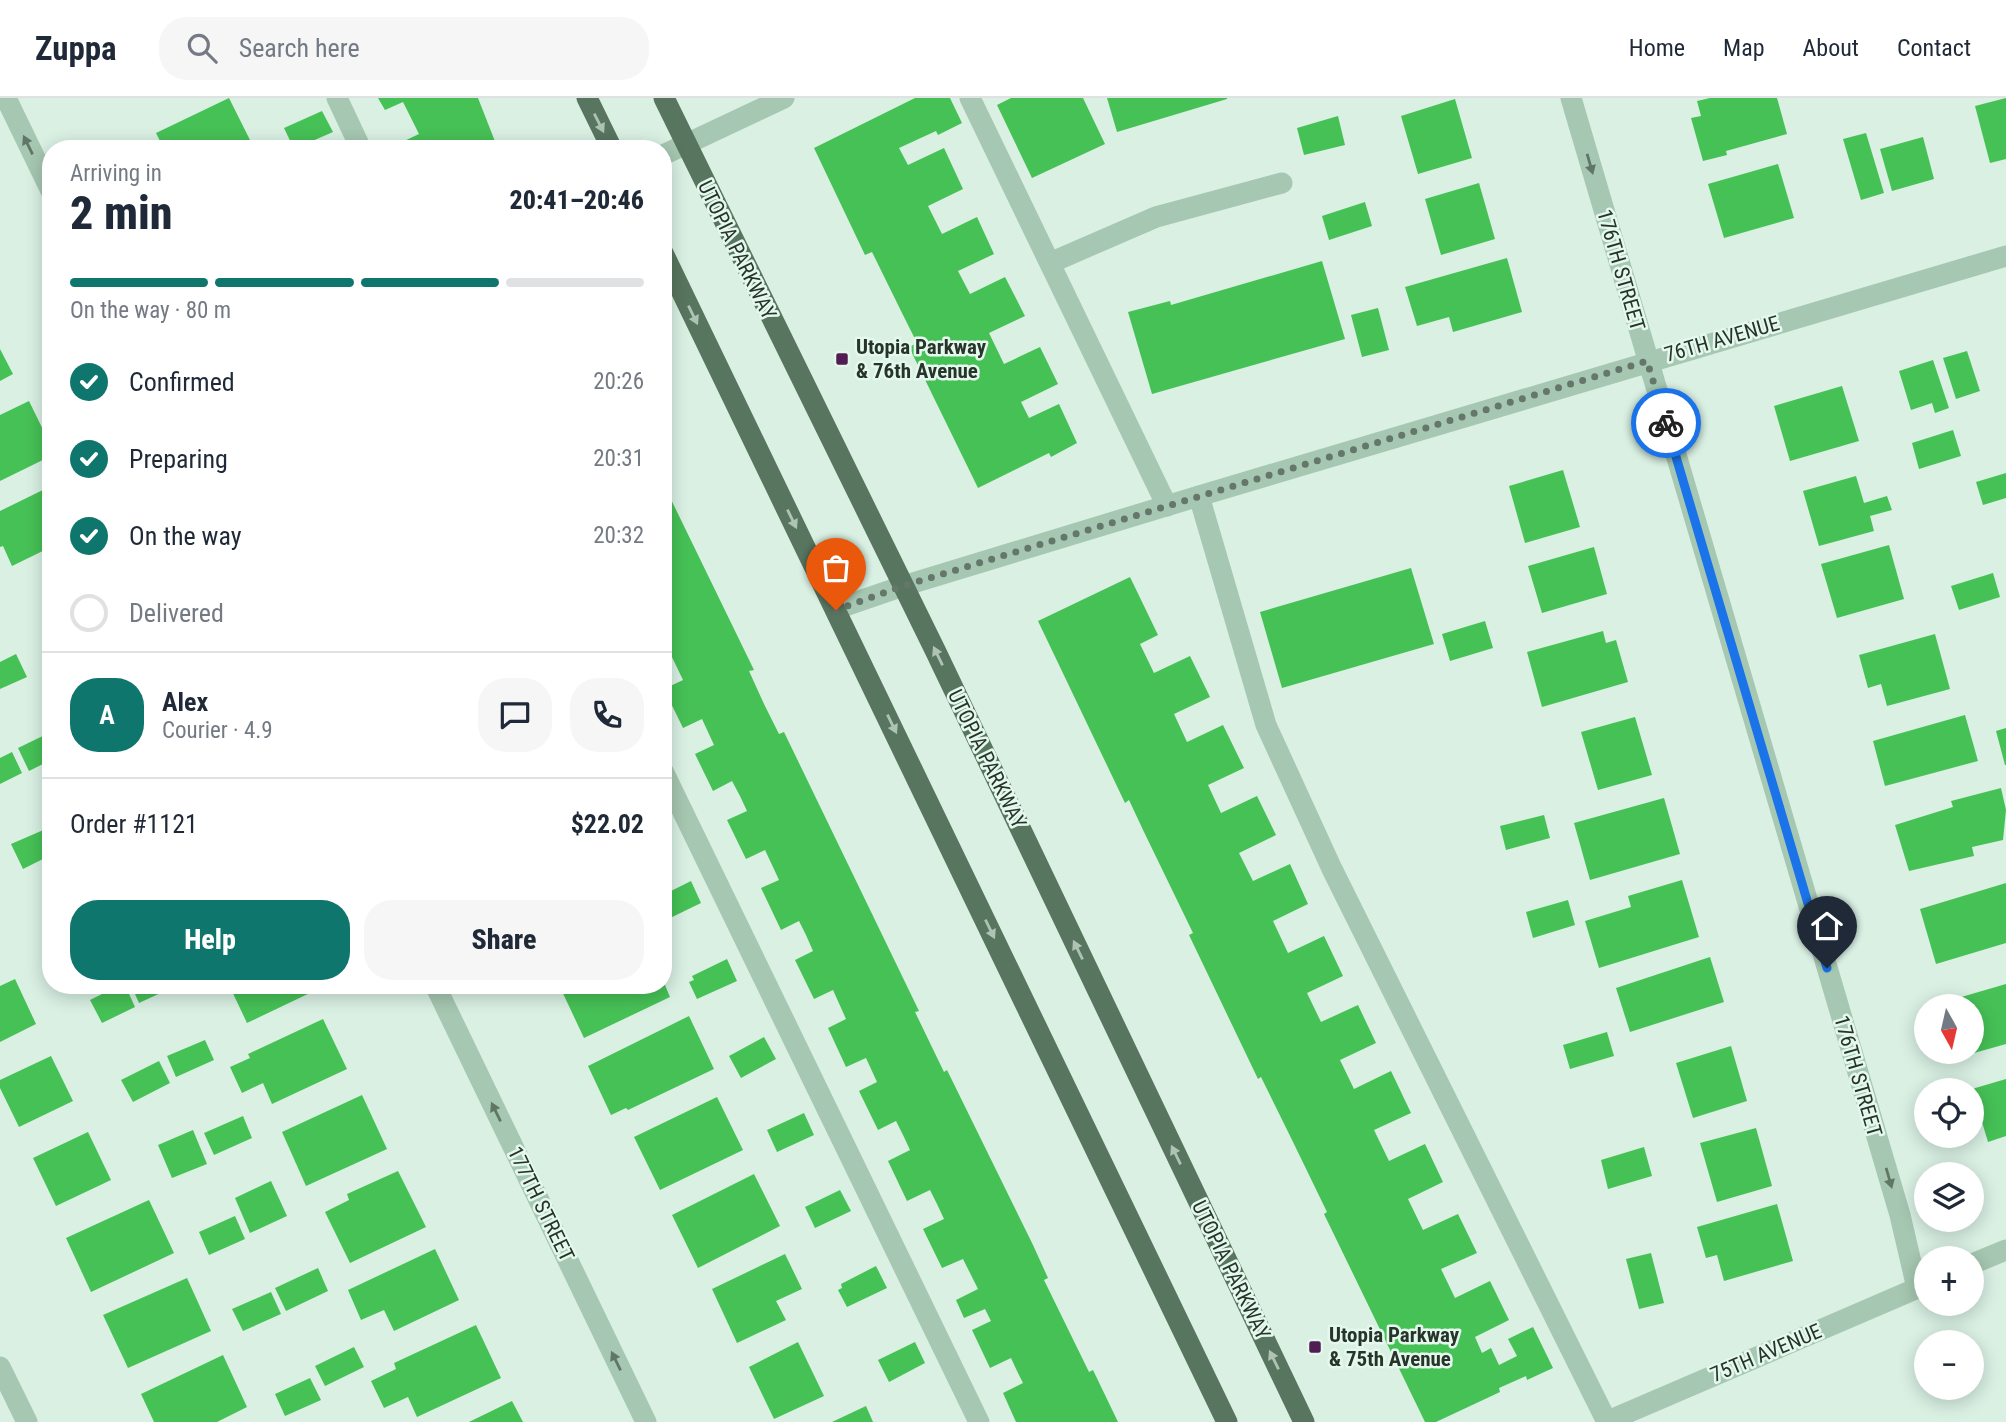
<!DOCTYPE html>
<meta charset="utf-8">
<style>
:root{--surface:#fff;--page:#f6f6f7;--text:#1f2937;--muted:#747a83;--line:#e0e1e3;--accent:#0f766e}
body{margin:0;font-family:"Roboto Condensed",sans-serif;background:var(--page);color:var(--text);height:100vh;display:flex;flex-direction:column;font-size:26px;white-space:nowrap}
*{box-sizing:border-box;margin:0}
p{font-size:23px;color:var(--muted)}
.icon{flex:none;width:38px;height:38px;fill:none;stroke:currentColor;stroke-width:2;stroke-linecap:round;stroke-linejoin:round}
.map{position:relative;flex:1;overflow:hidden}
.side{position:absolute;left:42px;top:42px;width:630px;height:854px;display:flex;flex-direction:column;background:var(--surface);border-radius:28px;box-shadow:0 4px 18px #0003}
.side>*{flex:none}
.needle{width:46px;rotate:172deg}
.controls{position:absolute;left:1914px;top:896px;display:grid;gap:14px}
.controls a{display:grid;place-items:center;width:70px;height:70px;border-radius:50%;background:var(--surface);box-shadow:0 4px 18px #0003;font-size:35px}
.pin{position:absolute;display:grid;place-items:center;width:60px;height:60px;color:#fff;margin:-72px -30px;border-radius:50% 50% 50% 0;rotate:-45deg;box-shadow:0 0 7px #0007}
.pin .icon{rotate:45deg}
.courier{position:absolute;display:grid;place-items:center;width:70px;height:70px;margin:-35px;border:5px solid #1a73e8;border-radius:50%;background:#fff;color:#222;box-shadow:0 2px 9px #0007}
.overview em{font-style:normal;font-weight:800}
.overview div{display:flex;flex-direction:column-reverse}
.overview{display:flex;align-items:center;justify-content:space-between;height:119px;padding:0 28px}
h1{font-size:46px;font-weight:800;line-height:52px}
.bar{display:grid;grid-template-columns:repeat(4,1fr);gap:10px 7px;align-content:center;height:84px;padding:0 28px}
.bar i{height:9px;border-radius:5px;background:var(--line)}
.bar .current{background:var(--accent)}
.bar p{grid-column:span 4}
.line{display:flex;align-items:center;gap:18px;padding:0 28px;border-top:2px solid var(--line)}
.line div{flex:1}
.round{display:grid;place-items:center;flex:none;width:74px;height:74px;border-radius:28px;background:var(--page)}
ol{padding:0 28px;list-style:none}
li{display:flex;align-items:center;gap:21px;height:77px}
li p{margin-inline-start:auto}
li .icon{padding:7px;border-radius:50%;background:var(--accent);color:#fff;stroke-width:4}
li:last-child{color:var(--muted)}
li i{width:38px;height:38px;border:4px solid var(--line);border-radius:50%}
.action{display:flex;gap:14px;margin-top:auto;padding:14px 28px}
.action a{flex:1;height:80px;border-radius:28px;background:var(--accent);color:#fff;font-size:28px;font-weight:800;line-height:80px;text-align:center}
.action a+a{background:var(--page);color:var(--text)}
header{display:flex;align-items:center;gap:42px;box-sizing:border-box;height:98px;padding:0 35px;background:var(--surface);border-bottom:2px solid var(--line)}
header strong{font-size:33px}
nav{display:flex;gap:38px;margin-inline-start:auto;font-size:24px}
.search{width:490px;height:63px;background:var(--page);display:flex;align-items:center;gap:18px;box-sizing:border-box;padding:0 24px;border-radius:28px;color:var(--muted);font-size:26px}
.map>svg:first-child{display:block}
.building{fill:#46c156}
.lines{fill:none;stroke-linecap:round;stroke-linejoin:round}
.minor{stroke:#a6c7b1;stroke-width:21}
.major{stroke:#58755f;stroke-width:21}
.oneway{fill:#adc4b4}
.oneway2{fill:#607666}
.done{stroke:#65766a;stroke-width:7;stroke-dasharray:0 12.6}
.route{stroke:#1a73e8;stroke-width:9}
.poi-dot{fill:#511e53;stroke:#e5f8ed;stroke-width:2.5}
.labels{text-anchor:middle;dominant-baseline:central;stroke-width:5;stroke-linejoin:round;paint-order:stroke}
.street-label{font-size:21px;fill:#263429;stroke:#e5f8ed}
.poi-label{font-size:21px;font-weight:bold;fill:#263429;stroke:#e5f8ed;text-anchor:start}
</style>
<header>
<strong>Zuppa</strong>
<div class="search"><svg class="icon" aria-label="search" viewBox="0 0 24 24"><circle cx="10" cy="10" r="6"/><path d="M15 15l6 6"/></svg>Search here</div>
<nav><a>Home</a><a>Map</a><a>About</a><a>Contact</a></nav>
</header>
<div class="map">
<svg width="2006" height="1324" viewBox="0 0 2006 1324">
<rect width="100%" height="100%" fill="#d9f0e3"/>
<g class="building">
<polygon points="229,0 254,50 164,51 156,35"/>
<polygon points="378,0 478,0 498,51 405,51 402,44 419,36 403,4 385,12"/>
<polygon points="915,0 950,0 962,25 938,37 936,33 899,50 908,67 944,50 963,91 928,108 942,136 977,119 994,156 958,173 970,196 1005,179 1025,218 989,235 1004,266 1040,249 1058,286 1021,304 1029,320 1059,306 1077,345 1051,359 1049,355 978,390 909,249 917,245 903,217 872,154 865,157 814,50"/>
<polygon points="1011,0 1083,0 1105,46 1032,80 997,7"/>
<polygon points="1107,0 1227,0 1227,1 1117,34"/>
<polygon points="1710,0 1777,0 1787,36 1726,53 1727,57 1703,63 1691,20 1701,18 1697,3"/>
<polygon points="2006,0 2006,61 1990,65 1975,8"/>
<polygon points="1455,1 1472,60 1418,76 1401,18"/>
<polygon points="322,13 333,34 294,51 284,30"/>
<polygon points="1338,18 1345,47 1304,57 1297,30"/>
<polygon points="1866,35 1884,95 1861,102 1843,41"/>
<polygon points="1923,39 1934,81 1892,93 1880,51"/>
<polygon points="1778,66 1794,120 1724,140 1708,86"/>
<polygon points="1479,85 1495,141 1441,157 1425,101"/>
<polygon points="1365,104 1372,128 1329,142 1322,118"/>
<polygon points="1507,160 1522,214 1453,234 1449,219 1417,228 1405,189"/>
<polygon points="1322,163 1345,241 1152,296 1128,214 1170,203 1171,207"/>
<polygon points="1378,210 1389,252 1362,259 1351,217"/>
<polygon points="0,251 13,276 0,283"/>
<polygon points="1967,253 1980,293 1956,301 1943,260"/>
<polygon points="1933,262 1949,310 1935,315 1932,305 1911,312 1899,273"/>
<polygon points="1842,288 1859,343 1790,363 1774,308"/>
<polygon points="29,303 51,348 51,358 0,383 0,317"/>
<polygon points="1953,332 1961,358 1919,371 1912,345"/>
<polygon points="1563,372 1580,429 1525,445 1509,388"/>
<polygon points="2006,375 2006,400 1983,407 1976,384"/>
<polygon points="1856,378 1864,405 1887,398 1892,412 1870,418 1874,433 1819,448 1803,393"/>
<polygon points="663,385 754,572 749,573 764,606 779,636 784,634 919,913 915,914 944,974 947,972 1033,1147 1048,1180 1044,1182 1089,1274 1093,1272 1118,1324 1016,1324 1003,1295 1023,1285 1017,1273 1011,1260 990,1270 972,1232 991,1223 985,1211 964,1220 956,1202 978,1191 963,1161 942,1170 923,1131 944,1121 937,1106 930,1092 907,1103 888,1063 910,1052 904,1039 896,1023 878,1032 859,993 877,984 866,960 846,969 828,930 846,921 833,892 814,901 795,862 813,853 806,837 799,823 781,832 761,790 779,782 773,769 765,752 746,761 727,722 747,713 740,698 732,683 713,693 695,656 714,647 702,621 683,630 664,591 683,582 670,555 663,558"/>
<polygon points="51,388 51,449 12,468 3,448 0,449 0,413"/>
<polygon points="1889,447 1904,501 1837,520 1821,466"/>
<polygon points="1594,449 1607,496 1542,515 1528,468"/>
<polygon points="1411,470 1434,546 1282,590 1260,514"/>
<polygon points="1993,475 2000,499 1959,512 1951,488"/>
<polygon points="1130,479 1158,537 1140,546 1154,575 1190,558 1210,599 1174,616 1187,644 1223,627 1244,670 1208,687 1221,715 1257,698 1276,737 1239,755 1253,783 1290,766 1308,806 1273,823 1288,855 1324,838 1343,878 1307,895 1321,924 1358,907 1376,945 1340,962 1354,991 1391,973 1411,1015 1374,1032 1389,1063 1425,1046 1443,1084 1408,1101 1423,1132 1458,1116 1477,1155 1441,1171 1455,1200 1490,1183 1509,1222 1475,1239 1482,1255 1491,1250 1499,1267 1517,1258 1508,1241 1533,1229 1553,1270 1527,1282 1526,1278 1499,1290 1500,1294 1436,1324 1425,1324 1324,1116 1327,1114 1294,1046 1261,979 1258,981 1189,837 1193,835 1144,734 1129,702 1125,705 1038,523"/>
<polygon points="1485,523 1493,550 1450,563 1442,536"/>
<polygon points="1603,533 1606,545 1616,542 1628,584 1542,609 1527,554"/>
<polygon points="1935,536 1950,591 1887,608 1881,586 1868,590 1859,557"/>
<polygon points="16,556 27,579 0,591 0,564"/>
<polygon points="1965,617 1978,663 1885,688 1873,643"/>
<polygon points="1635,619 1652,677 1598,692 1581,634"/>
<polygon points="2006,630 2006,667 2005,667 1996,633"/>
<polygon points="51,634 51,662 29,673 18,650"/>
<polygon points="12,654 22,675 0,686 0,660"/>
<polygon points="2001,690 2006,712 2003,742 1972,749 1974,758 1909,773 1895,727 1953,709 1951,703"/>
<polygon points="1664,700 1680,756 1590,782 1574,725"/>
<polygon points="1544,717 1550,740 1506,752 1500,728"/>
<polygon points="48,730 51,757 23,771 11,746"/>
<polygon points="1682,782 1699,839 1599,870 1585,823 1631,809 1628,798"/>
<polygon points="691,783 701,805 666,822 663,797"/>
<polygon points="2006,785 2006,845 1936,866 1920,811"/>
<polygon points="1568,802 1575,827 1533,840 1526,814"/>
<polygon points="1710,859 1724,904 1630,934 1616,890"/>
<polygon points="727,861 737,883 697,901 689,884 694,882 692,878"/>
<polygon points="15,881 36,926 0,944 0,888"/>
<polygon points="2006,886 2006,946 1967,957 1966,954 1972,954 1972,908 1953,908 1951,902"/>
<polygon points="120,887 125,887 135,909 102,925 90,902"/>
<polygon points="131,887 178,887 139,905"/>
<polygon points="229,887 309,887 312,894 247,925"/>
<polygon points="559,887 665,887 670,899 584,940"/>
<polygon points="689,918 714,971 628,1012 626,1010 611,1017 588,968"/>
<polygon points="323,921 347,971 272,1006 263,985 242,995 230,969 250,960 248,956"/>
<polygon points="1607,934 1614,958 1570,971 1563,947"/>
<polygon points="764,939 776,961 741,980 729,958"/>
<polygon points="205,942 214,962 176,979 167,958"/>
<polygon points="1731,948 1747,1003 1693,1020 1676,965"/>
<polygon points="51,958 73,1003 19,1029 0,990 0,982"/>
<polygon points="159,963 170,985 133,1004 121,982"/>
<polygon points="2006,981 2006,1038 1988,1044 1972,991"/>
<polygon points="362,997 387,1051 306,1088 282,1034"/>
<polygon points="717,999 743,1052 660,1092 634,1039"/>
<polygon points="804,1015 814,1037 777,1054 767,1032"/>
<polygon points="243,1018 252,1040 214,1057 204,1035"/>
<polygon points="1756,1030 1772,1088 1717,1104 1700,1045"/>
<polygon points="193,1032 207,1066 172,1080 158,1047"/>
<polygon points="88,1034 111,1082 56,1108 33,1060"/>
<polygon points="1644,1049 1652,1078 1608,1091 1601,1062"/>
<polygon points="398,1073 426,1129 350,1165 325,1114 349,1102 347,1096"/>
<polygon points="754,1076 780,1128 698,1170 672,1117"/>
<polygon points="271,1083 287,1118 250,1135 235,1100"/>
<polygon points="840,1092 851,1113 815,1130 805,1109"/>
<polygon points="149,1102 174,1155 91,1194 66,1140"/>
<polygon points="1777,1106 1793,1163 1724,1183 1717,1157 1706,1160 1697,1129"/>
<polygon points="235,1118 245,1141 209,1157 199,1134"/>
<polygon points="435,1151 459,1202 394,1233 384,1212 361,1222 348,1192"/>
<polygon points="1651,1155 1664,1205 1639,1211 1626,1161"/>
<polygon points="785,1156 802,1191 776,1203 786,1222 737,1245 712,1191"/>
<polygon points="876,1168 887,1190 847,1209 838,1192 842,1190 841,1186"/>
<polygon points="318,1170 328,1193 286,1213 275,1190"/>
<polygon points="187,1180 211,1233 128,1270 103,1217"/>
<polygon points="271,1194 281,1216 243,1233 232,1211"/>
<polygon points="476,1227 501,1280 417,1319 408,1299 384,1310 371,1283 396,1271 394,1265"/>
<polygon points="798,1244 824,1298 774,1321 749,1269"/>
<polygon points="915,1244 925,1265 889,1284 878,1262"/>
<polygon points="354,1249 364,1269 325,1288 315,1268"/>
<polygon points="223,1257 247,1309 217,1324 154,1324 141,1296"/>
<polygon points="310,1280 321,1302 285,1318 275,1296"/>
<polygon points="512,1303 523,1324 469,1324"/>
<polygon points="866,1308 873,1324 832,1324"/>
</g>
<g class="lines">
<g class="minor">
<polyline points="6,0 51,93"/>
<polyline points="337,0 361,51"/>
<polyline points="970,0 1167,408"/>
<polyline points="1571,0 1900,1117 1917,1190"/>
<polyline points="663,57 784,0"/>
<polyline points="1050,165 1156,119 1282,85"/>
<polyline points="1199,398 1266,627 1332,771 1607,1324"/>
<polyline points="836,511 903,488 1199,398 2006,158"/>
<polyline points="663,673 979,1324"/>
<polyline points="435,887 646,1324"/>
<polyline points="1972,1166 2006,1152"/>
<polyline points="0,1269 27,1324"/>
<polyline points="1606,1324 1927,1186"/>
</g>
<g class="major">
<polyline points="587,0 612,51"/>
<polyline points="664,0 935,552 1304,1324"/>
<polyline points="663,155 1227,1324"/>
</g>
</g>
<defs><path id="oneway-solid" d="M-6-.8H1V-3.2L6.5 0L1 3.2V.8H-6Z" transform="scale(1.75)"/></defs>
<g class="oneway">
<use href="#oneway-solid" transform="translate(599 25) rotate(63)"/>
<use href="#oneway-solid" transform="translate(693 217) rotate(64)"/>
<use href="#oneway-solid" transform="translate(792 421) rotate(64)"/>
<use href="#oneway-solid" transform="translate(938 558) rotate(-116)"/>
<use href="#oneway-solid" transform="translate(892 626) rotate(64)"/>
<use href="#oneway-solid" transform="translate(990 831) rotate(64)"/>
<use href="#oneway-solid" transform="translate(1078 852) rotate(-116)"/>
<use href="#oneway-solid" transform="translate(1176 1057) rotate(-116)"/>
<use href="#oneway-solid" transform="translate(1274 1262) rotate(-116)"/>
</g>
<g class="oneway2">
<use href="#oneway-solid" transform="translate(28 47) rotate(-116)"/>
<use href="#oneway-solid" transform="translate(1590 66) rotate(74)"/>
<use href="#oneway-solid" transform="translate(496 1014) rotate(-116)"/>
<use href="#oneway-solid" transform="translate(1889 1080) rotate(74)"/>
<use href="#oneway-solid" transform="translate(616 1263) rotate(-116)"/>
</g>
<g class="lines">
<polyline class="done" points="836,512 903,488 1647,263 1666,325"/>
<polyline class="route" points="1666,325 1827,870"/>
</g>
<g class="poi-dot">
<rect x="835" y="254" width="14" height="14" rx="3.5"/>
<rect x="1308" y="1242" width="14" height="14" rx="3.5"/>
</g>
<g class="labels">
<g class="street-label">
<text transform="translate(737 152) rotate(64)">UTOPIA PARKWAY</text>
<text transform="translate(1621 172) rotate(74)">176TH STREET</text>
<text transform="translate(1722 241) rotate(-16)">76TH AVENUE</text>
<text transform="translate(987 661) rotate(64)">UTOPIA PARKWAY</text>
<text transform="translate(1858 978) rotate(74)">176TH STREET</text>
<text transform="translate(541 1106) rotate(64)">177TH STREET</text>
<text transform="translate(1231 1172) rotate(64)">UTOPIA PARKWAY</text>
<text transform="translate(1766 1255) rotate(-23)">75TH AVENUE</text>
</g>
<g class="poi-label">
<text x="856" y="249">Utopia Parkway<tspan x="856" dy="24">&amp; 76th Avenue</tspan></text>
<text x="1329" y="1237">Utopia Parkway<tspan x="1329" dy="24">&amp; 75th Avenue</tspan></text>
</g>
</g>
</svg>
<div class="controls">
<a><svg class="needle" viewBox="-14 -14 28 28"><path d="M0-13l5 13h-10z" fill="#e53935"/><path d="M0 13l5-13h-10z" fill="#747a83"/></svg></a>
<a><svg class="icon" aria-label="locate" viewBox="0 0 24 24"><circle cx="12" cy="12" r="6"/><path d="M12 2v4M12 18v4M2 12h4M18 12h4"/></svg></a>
<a><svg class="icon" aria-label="layers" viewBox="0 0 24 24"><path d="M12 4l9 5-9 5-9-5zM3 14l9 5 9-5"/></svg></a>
<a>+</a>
<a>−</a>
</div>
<div class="pin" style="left:836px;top:512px;background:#ea580c"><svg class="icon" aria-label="bag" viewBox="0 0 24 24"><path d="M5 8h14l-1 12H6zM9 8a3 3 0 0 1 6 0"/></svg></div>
<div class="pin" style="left:1827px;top:870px;background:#1f2937"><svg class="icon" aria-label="home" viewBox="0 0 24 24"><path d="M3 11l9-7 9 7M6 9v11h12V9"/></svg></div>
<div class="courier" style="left:1666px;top:325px"><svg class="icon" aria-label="bike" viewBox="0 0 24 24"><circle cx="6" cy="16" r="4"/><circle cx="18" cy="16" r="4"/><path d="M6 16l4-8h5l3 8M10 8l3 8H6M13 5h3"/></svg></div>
<section class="side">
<div class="overview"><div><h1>2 min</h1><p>Arriving in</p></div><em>20:41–20:46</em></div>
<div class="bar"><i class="current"></i><i class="current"></i><i class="current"></i><i></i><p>On the way · 80 m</p></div>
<ol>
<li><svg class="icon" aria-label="check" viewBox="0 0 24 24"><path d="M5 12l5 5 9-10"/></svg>Confirmed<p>20:26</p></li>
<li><svg class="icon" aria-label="check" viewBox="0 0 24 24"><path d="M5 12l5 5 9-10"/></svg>Preparing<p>20:31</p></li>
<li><svg class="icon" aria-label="check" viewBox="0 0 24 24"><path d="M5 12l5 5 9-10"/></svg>On the way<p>20:32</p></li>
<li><i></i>Delivered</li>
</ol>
<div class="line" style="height:126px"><b class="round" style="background:var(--accent);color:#fff">A</b><div><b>Alex</b><p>Courier · 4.9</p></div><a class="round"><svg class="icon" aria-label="chat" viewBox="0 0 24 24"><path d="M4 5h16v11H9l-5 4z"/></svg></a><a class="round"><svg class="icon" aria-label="phone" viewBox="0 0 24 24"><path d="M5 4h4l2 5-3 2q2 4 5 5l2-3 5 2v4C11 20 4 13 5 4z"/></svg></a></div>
<div class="line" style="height:91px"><div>Order #1121</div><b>$22.02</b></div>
<div class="action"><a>Help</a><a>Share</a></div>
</section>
</div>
